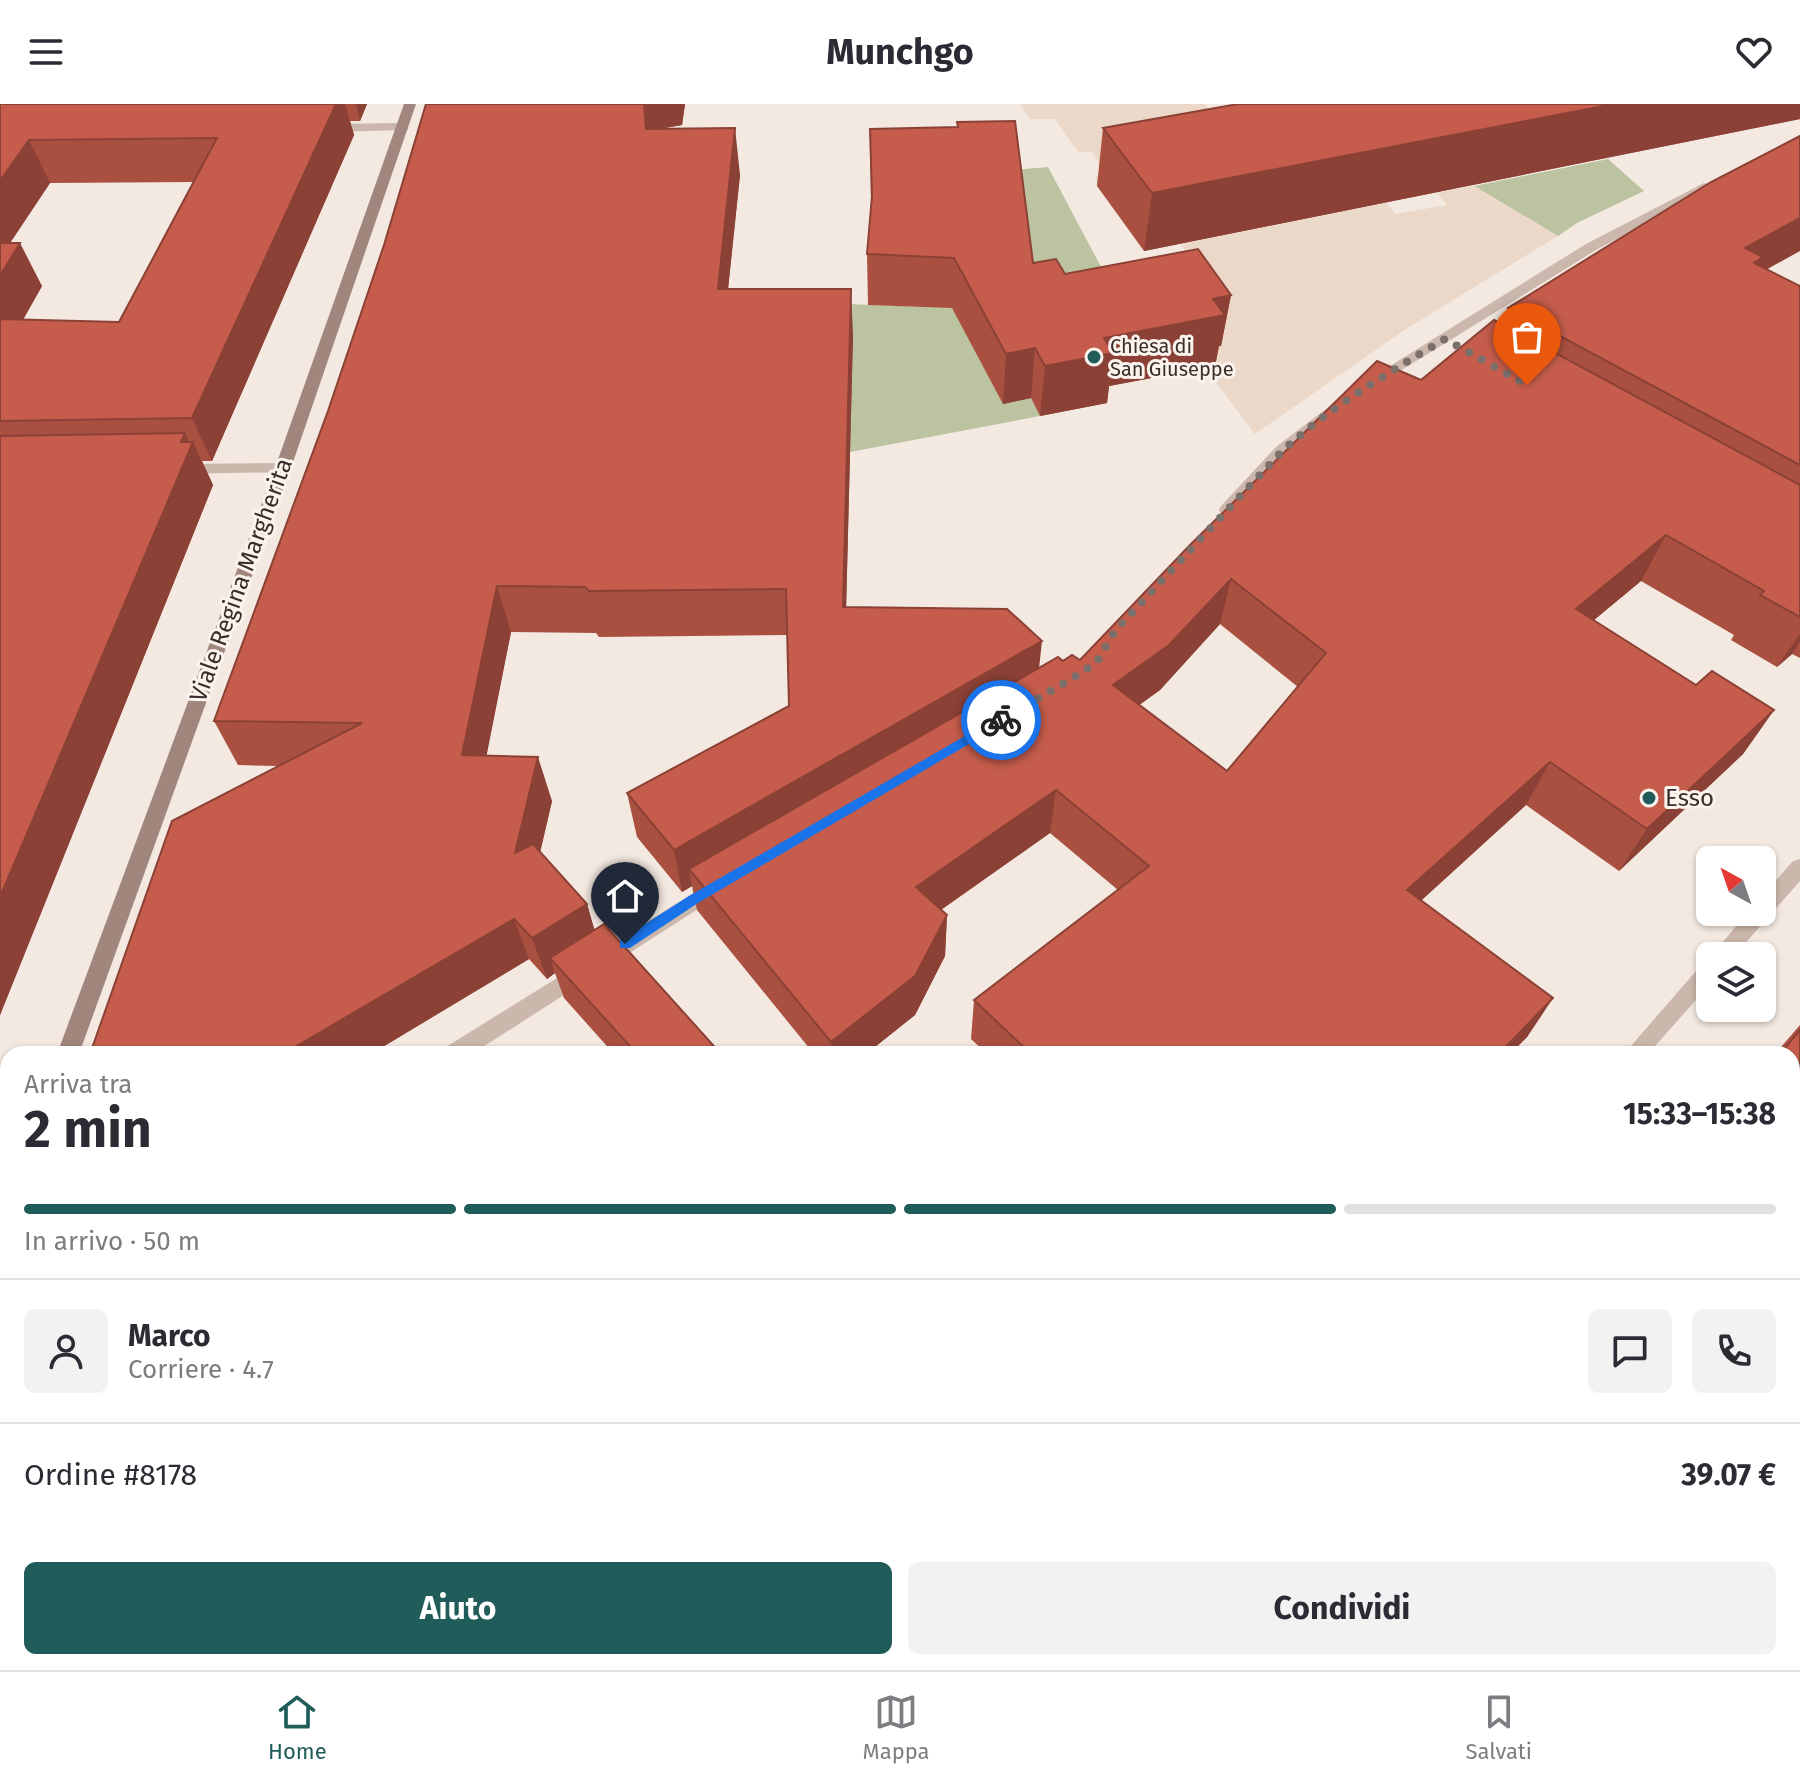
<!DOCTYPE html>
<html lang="it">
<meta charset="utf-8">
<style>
:root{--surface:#fff;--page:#f2f2f3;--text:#2b2b33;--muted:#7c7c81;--line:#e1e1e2;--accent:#205c5a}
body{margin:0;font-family:"Fira Sans",sans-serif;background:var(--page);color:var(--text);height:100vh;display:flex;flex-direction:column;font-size:30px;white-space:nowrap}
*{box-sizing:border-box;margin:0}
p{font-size:26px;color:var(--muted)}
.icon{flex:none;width:44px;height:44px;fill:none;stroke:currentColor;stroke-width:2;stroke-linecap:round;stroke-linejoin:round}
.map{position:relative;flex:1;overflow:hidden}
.sheet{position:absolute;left:0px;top:942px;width:1800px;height:624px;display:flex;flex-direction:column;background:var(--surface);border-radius:24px 24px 0 0;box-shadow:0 2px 6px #0004}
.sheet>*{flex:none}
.needle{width:52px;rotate:320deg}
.fabs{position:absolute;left:1696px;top:742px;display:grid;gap:16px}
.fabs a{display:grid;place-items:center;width:80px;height:80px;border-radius:12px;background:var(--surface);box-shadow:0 2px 6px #0004;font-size:40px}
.pin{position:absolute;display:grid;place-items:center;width:68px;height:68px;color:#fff;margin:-82px -34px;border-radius:50% 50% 50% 0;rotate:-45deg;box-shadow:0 0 8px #0007}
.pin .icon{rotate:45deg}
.courier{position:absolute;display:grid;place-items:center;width:80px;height:80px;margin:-40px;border:6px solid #1a73e8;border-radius:50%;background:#fff;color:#222;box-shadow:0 2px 10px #0007}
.head em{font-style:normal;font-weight:700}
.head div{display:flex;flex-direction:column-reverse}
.head{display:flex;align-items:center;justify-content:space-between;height:136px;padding:0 24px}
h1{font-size:52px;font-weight:700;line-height:60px}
.bar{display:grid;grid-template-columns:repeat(4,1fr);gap:12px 8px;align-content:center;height:96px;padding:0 24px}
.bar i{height:10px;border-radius:6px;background:var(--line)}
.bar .active{background:var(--accent)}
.bar p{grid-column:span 4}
.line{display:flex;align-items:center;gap:20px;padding:0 24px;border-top:2px solid var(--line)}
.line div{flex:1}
.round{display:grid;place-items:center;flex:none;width:84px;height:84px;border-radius:12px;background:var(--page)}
.button{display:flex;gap:16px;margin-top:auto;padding:16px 24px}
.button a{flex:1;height:92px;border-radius:12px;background:var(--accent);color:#fff;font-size:32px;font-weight:700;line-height:92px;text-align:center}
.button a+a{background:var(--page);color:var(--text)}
header{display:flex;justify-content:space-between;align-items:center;height:104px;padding:0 24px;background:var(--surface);font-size:36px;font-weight:700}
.dock{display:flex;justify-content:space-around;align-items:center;height:112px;border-top:2px solid var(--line);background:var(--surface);font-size:22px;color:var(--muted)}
.dock a{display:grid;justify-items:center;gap:4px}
.dock .active{color:var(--accent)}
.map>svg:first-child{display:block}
.green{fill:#bbc3a0}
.plaza{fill:#ebd8c8}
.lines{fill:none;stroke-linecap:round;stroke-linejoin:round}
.minor{fill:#ccb7ac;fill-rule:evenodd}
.tertiary{fill:#ccb7ac;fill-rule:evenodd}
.secondary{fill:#a0867d;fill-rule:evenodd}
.wall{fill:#aa5041;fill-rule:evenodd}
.shaded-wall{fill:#8b4135}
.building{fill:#c65d4c;stroke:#8b4135;stroke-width:2;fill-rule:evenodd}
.route{fill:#1a73e8}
.done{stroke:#7b6f6b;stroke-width:8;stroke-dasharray:0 14.4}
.poi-dot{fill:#205c5a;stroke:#fbf3ee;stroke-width:3}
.labels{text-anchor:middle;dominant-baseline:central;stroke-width:6;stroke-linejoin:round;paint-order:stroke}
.far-poi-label{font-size:20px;fill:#3a2e2b;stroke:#fbf3ee;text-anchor:start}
.street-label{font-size:24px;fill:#3a2e2b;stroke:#fbf3ee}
.poi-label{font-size:24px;fill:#3a2e2b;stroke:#fbf3ee;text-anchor:start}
</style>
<header><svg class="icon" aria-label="menu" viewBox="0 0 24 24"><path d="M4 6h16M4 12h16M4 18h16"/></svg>Munchgo<svg class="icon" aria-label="heart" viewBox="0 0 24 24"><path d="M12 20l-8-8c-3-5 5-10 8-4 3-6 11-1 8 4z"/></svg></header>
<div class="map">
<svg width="1800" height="1566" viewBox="0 0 1800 1566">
<rect width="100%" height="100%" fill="#f3e9e1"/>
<g class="green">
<polygon points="1608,55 1644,87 1577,119 1558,132 1474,82"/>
<polygon points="1048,63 1125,208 1031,294 1040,312 850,348 853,232 847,200 927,203 1012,66"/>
</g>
<g class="plaza">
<polygon points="1020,0 1204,0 1244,48 1251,53 1097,82 1096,72 1107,69 1091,47 1079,49 1055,15 1030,15"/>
<polygon points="1474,82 1558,132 1406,225 1255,330 1205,264 1218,203 1181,140 1386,99 1396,110 1447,101 1437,89"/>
</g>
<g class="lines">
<g class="minor">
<polygon points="403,19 408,20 408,26 327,28 320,24 327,20"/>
<polygon points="1704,79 1716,82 1596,146 1379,280 1369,280 1366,277 1586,140"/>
<polygon points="1334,299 1340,300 1340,308 1289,350 1233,410 1221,410 1219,406 1221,402 1277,342"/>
<polygon points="283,359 289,360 289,368 180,370 172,365 180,360"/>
<polygon points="719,773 726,775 729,781 726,787 472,950 443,950 446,943"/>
<polygon points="1439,1558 1472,1558 1476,1566 1443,1566"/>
</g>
<g class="tertiary">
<polygon points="1800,755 1800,777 1734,852 1711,852 1748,808 1762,808 1762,792 1793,757"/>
<polygon points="1710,856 1710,880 1648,950 1624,950 1703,859"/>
<polygon points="1075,1558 1107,1558 1103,1566 1071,1566"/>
</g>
<g class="secondary">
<polygon points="404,0 416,0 291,364 79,950 57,950 275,364"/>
<polygon points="8,1102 8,1143 0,1146 0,1105"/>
</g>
</g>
<g class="wall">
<path d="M 0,0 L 367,0 L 360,17 L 350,17 L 354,31 L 212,357 L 202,357 L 213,381 L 0,911 ZM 194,78 L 119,218 L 23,216 L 42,182 L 10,139 L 50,79 Z"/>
<path d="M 426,0 L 685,0 L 682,21 L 659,25 L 740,71 L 728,185 L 853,232 L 846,503 L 1039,564 L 1063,557 L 1080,556 L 1421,276 L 1502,220 L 1508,204 L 1767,165 L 1800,182 L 1800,554 L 1792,550 L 1777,563 L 1731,536 L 1734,531 L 1641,477 L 1594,516 L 1696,581 L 1774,606 L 1743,650 L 1619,767 L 1526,701 L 1421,796 L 1553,894 L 1527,933 L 1510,950 L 987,950 L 971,935 L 974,896 L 1118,786 L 1050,729 L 941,806 L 947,811 L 945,852 L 915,911 L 866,950 L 814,950 L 697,806 L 692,782 L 682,788 L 637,733 L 627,689 L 789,602 L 787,531 L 599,533 L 596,529 L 511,528 L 486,651 L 552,697 L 540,748 L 587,800 L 594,826 L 721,950 L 614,950 L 564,894 L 555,869 L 547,875 L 529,855 L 371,950 L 90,950 L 278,662 L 238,661 L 214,617 L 328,307 L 384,141 ZM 1220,520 L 1298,583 L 1227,667 L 1139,601 L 1160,586 Z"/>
<polygon points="1800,0 1800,15 1144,147 1097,82 1103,24"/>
<polygon points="957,18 1033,159 1065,170 1231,191 1221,242 1219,242 1215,262 1109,282 1107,299 1040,312 1031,294 1003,300 952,204 868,201 867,150 871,99 870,25 957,23"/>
<polygon points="1800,921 1800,1566 1573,1566 1579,1558 1792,1558 1792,950 1775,950"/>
<polygon points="1273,1558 1404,1558 1413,1566 1266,1566"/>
</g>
<g class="shaded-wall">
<polygon points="336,0 345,0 354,31 212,357 192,314"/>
<polygon points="356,0 367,0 360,17"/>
<polygon points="644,0 685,0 682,21 648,27 646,25"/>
<polygon points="1614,0 1800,0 1800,15 1144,147 1152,89"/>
<polygon points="735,24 740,71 723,233 718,185"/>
<polygon points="29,36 50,79 0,154 0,77"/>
<polygon points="1800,114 1800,147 1753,173 1745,144"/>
<polygon points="20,139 42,182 10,238 0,247 0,172"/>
<polygon points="851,185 853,232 845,549 843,503"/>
<polygon points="1231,191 1221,242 1219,242 1215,262 1109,282 1107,299 1040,312 1045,262 1104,234 1213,195"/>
<polygon points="1035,244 1031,294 1003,300 1006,250"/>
<polygon points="185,329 191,342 193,338 213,381 0,911 0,793"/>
<polygon points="1666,431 1641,477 1553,550 1576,505"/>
<polygon points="1231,475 1220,520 1160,586 1105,626 1113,581"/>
<polygon points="497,482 511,528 478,695 462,651"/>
<polygon points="1800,530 1800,537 1792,550 1777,563"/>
<polygon points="1042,537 1037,583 689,765 692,782 682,788 674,746"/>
<polygon points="1774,606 1743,650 1619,767 1647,725"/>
<polygon points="538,653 552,697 530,792 515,749"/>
<polygon points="1550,658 1526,701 1388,827 1407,786"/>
<polygon points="1056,686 1050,729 915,824 916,783"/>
<polygon points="587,800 599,841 550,854 555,869 547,875 532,834"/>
<polygon points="947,811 945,852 915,911 866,950 832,950 831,938"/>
<polygon points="514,815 529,855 371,950 283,950"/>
<polygon points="1553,894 1527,933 1510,950 1499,950"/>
<polygon points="75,1558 114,1558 112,1566 72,1566"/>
<polygon points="607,1558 619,1558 622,1566 610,1566"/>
<polygon points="876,1558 893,1558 884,1566 867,1566"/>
</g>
<g class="building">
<polygon points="0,0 336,0 192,314 0,317 0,215 119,218 217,34 29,36 0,77"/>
<polygon points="426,0 644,0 646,25 735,24 718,185 851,185 843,503 1007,505 1042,537 674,746 627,689 789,602 786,485 589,487 585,483 497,482 462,651 538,653 515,749 533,740 587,800 532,834 514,815 283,950 90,950 172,717 362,619 214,617 328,307 384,141"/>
<polygon points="1238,0 1614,0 1152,89 1103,24"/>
<polygon points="1015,17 1033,159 1056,155 1065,170 1198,145 1231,191 1213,195 1225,211 1104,234 1113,249 1045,262 1035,244 1006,250 954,154 867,150 872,92 870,25 958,23 957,18"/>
<polygon points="1800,32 1800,114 1745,144 1763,153 1754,159 1800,182 1800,361 1508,204 1711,78"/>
<polygon points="0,139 20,139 0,172"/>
<path d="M 1494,216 L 1800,381 L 1800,513 L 1760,491 L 1764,487 L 1666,431 L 1576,505 L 1696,581 L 1712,567 L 1774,606 L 1647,725 L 1550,658 L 1407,786 L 1553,894 L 1499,950 L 1031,950 L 974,896 L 1149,762 L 1056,686 L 916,783 L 947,811 L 915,872 L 831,938 L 689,765 L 1058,553 L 1063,557 L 1072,551 L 1080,556 L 1190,441 L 1377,257 L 1421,276 ZM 1231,475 L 1326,549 L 1227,667 L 1113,581 L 1169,541 Z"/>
<polygon points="185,329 181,338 193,338 0,793 0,332"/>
<polygon points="604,820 721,950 637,950 550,854"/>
<polygon points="1800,926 1800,1566 1602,1566 1608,1558 1792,1558 1792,950 1780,950"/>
<polygon points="8,1262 8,1558 75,1558 72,1566 0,1566 0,1285"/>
<polygon points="318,1558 607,1558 610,1566 302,1566"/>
<polygon points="737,1558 876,1558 867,1566 743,1566"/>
<polygon points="1279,1558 1404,1558 1413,1566 1272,1566"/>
</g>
<polygon class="route" points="1001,611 1005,613 1005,619 698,799 630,844 620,844 620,836 689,792"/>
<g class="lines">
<path class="done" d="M 1001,616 L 1083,568 L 1098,556 L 1115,527 L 1283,346 C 1332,302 1388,269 1445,235 L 1527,281"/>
</g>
<g class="poi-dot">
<circle cx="1094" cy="253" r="8"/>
<circle cx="1649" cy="694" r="8"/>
</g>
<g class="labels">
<g class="far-poi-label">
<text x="1110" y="242">Chiesa di<tspan x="1110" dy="23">San Giuseppe</tspan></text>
</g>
<g class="street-label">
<text transform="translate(241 476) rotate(-70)">Viale Regina Margherita</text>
</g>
<g class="poi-label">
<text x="1665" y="694">Esso</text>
</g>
</g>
</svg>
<div class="fabs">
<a><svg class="needle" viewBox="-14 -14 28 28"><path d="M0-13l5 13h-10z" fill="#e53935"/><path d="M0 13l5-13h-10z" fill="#7c7c81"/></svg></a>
<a><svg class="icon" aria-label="layers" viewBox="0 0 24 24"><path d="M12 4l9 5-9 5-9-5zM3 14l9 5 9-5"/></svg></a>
</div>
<div class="pin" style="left:1527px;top:281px;background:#ea580c"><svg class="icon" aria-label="bag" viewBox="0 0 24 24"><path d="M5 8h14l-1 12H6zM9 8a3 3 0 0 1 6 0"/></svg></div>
<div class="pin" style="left:625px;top:840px;background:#1f2937"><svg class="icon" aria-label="home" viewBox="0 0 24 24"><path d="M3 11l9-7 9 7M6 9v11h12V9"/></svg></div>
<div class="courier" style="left:1001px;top:616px"><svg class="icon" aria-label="bike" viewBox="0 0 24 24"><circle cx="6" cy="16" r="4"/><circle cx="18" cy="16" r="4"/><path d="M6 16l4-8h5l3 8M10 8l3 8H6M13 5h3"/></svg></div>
<section class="sheet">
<div class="head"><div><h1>2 min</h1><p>Arriva tra</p></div><em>15:33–15:38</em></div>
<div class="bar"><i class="active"></i><i class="active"></i><i class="active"></i><i></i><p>In arrivo · 50 m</p></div>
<div class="line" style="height:144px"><a class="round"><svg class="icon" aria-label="person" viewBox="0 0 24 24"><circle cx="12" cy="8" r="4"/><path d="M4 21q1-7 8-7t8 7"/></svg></a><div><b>Marco</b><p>Corriere · 4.7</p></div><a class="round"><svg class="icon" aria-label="chat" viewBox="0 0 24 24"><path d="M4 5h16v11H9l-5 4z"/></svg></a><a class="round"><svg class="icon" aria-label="phone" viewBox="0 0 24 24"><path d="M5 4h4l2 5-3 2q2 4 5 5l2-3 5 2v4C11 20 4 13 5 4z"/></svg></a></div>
<div class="line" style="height:104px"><div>Ordine #8178</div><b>39.07 €</b></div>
<div class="button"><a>Aiuto</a><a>Condividi</a></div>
</section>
</div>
<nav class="dock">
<a class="active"><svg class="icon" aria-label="home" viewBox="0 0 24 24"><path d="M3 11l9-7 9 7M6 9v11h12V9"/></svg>Home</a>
<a><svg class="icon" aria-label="map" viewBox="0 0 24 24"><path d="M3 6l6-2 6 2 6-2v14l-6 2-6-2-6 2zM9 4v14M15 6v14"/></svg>Mappa</a>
<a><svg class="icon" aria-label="saved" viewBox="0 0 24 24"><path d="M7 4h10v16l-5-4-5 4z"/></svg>Salvati</a>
</nav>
